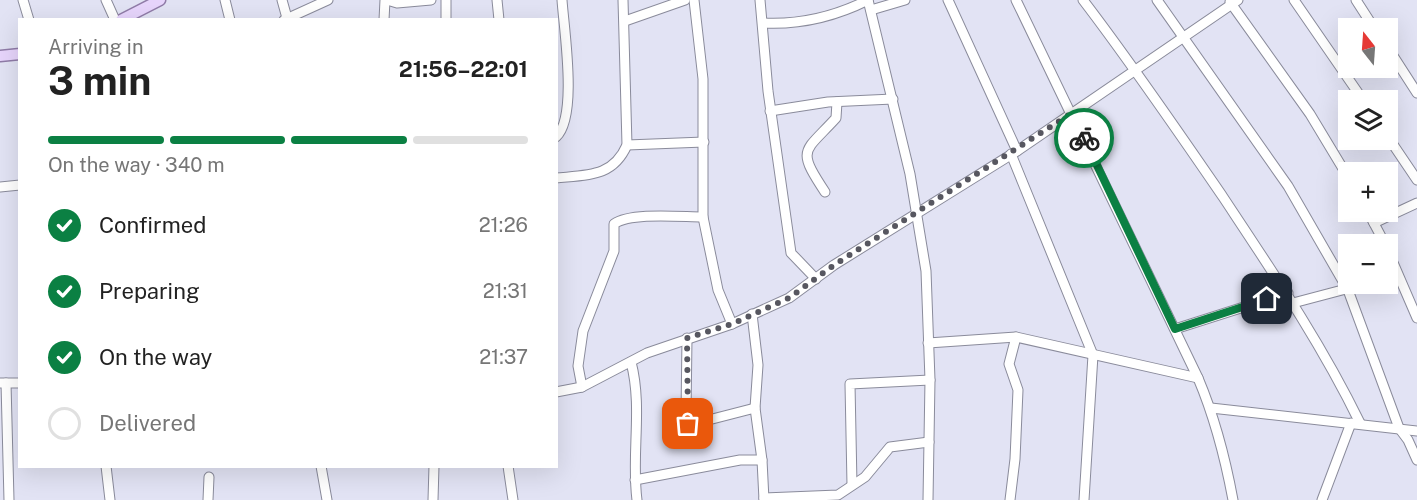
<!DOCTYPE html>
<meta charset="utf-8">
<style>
:root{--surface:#fff;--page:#f6f6f6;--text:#222;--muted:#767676;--line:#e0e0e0;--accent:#0b8043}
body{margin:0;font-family:"Public Sans",sans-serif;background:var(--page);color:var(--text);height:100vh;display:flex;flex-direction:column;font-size:22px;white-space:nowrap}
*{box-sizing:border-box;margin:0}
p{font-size:20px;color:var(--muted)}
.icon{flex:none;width:33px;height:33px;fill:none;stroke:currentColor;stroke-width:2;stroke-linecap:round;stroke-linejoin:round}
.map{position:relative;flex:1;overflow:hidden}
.panel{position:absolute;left:18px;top:18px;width:540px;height:450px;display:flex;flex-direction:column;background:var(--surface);border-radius:0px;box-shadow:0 6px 24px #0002}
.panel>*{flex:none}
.needle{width:39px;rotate:343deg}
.fabs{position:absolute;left:1338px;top:18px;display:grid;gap:12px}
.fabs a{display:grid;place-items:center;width:60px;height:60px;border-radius:0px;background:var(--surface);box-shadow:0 6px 24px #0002;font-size:30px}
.pin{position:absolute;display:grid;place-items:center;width:51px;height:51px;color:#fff;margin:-26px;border-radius:12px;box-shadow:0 3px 9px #0006}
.courier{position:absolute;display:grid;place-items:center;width:60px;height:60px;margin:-30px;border:4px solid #0b8043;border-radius:50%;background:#fff;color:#222;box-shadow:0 2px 8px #0007}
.headline em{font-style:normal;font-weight:700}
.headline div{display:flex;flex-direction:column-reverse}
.headline{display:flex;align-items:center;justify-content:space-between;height:102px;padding:0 30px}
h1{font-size:39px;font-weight:700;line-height:45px}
.bar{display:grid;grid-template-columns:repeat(4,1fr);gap:9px 6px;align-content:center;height:72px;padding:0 30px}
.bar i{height:8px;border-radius:4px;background:var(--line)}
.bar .current{background:var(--accent)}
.bar p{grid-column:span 4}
ol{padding:0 30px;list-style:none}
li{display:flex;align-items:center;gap:18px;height:66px}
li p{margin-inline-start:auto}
li .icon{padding:6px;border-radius:50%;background:var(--accent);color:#fff;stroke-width:4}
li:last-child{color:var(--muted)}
li i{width:33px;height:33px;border:3px solid var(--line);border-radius:50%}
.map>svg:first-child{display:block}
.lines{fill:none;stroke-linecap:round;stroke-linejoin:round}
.minor-casing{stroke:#8a8b9b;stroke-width:11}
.major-casing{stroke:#907ca8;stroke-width:13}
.minor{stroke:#fff;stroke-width:9}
.major{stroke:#e7d5fc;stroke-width:10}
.done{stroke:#575760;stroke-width:6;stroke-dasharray:0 10.8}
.route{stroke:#0b8043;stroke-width:8}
</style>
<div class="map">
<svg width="1417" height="500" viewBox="0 0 1417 500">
<rect width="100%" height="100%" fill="#e2e3f4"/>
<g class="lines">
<g class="minor-casing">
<g id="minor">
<polyline points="23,0 29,20"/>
<polyline points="106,0 115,20"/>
<polyline points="225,0 230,20"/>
<polyline points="282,0 287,18"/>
<polyline points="387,0 397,3 431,0"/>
<polyline points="497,0 499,20"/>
<polyline points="694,0 703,79 703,217 718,290 732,324"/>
<polyline points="760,0 768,91 791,253 816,279"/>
<polyline points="868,0 910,174 926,271 930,380 928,500"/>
<polyline points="948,0 1017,151"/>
<path d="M 1016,0 L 1198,378 C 1215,418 1225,457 1233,500"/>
<path d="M 1083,0 C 1132,64 1177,130 1223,197 C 1272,271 1321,343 1360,423"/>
<polyline points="1157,0 1288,186 1348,290 1399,428 1408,440 1417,460"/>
<polyline points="1294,0 1363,100"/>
<polyline points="1356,0 1374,28"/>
<polyline points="1230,2 1310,114 1348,177"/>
<polyline points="871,10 905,0"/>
<polyline points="284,20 328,0"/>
<polyline points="384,20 385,0"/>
<polyline points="446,20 446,0"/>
<polyline points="625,21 685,0"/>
<path d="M 763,23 C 801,25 834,17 868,0"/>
<polyline points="1388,48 1417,93"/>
<polyline points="770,111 828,102 893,99"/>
<path d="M 556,137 C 578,117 564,30 562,0"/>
<polyline points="1388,137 1417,180"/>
<polyline points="627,145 704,142"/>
<polyline points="1011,154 1093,355 1084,500"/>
<path d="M 556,178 C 588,175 613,177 627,145 L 623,0"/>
<polyline points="0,187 20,185"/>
<path d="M 825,192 C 796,148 804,153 836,118 L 837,102"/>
<polyline points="1368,212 1385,244"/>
<polyline points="1374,223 1417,203"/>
<polyline points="1388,251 1417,318"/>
<polyline points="1293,303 1365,284"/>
<polyline points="752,314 758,365 755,408 762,460 764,500"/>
<polyline points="1175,329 1288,293"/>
<polyline points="687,338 686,414 689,425 755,408"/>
<polyline points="928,343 1016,337 1198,378"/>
<path d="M 631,362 C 643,408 631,454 637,500"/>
<polyline points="1,383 20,383"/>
<polyline points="6,383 9,500"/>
<path d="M 582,387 L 578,366 L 583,331 L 614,251 L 614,224 C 631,212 681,217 703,217"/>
<polyline points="556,392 582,387 647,353 732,324 789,298 834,265 1017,151 1238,0"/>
<polyline points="1211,408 1417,431"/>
<polyline points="106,466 110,500"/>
<polyline points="321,466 327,500"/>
<polyline points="508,466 513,500"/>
<polyline points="635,480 740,460 762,460"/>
<polyline points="852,485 850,384 930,380"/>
<polyline points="764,498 838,495 865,477 890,447 929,442"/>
<polyline points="208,500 209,477"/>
<polyline points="433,500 434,466"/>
<polyline points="1010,500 1015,459 1018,390 1009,364 1016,337"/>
<polyline points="1322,500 1351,423"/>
</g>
</g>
<g class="major-casing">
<g id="major">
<polyline points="121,20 160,0"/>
<polyline points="0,56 20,54"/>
</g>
</g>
<use href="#minor" class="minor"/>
<use href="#major" class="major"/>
</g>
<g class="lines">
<polyline class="done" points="688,424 687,338 732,324 789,298 834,265 1072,113 1084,138"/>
<polyline class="route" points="1084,138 1175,329 1267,299"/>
</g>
</svg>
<div class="fabs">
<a><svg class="needle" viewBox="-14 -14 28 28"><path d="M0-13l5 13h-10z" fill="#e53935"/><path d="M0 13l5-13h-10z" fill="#767676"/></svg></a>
<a><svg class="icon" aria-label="layers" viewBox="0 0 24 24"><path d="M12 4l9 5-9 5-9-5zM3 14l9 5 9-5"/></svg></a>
<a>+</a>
<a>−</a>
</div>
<div class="pin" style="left:688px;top:424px;background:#ea580c"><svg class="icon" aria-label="bag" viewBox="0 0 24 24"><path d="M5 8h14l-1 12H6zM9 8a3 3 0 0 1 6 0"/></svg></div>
<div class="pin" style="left:1267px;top:299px;background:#1f2937"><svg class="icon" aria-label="home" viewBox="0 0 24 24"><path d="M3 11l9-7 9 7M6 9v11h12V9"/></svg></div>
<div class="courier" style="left:1084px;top:138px"><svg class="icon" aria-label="bike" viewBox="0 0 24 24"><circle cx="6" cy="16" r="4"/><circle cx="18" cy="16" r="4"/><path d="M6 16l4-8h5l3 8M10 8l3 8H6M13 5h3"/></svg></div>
<section class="panel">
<div class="headline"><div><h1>3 min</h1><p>Arriving in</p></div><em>21:56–22:01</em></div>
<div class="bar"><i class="current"></i><i class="current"></i><i class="current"></i><i></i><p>On the way · 340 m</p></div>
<ol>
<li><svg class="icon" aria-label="check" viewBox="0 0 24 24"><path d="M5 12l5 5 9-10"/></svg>Confirmed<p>21:26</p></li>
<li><svg class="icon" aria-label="check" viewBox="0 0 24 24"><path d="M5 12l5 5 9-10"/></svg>Preparing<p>21:31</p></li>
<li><svg class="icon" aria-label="check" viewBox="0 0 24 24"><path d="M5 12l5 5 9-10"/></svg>On the way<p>21:37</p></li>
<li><i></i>Delivered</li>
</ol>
</section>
</div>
